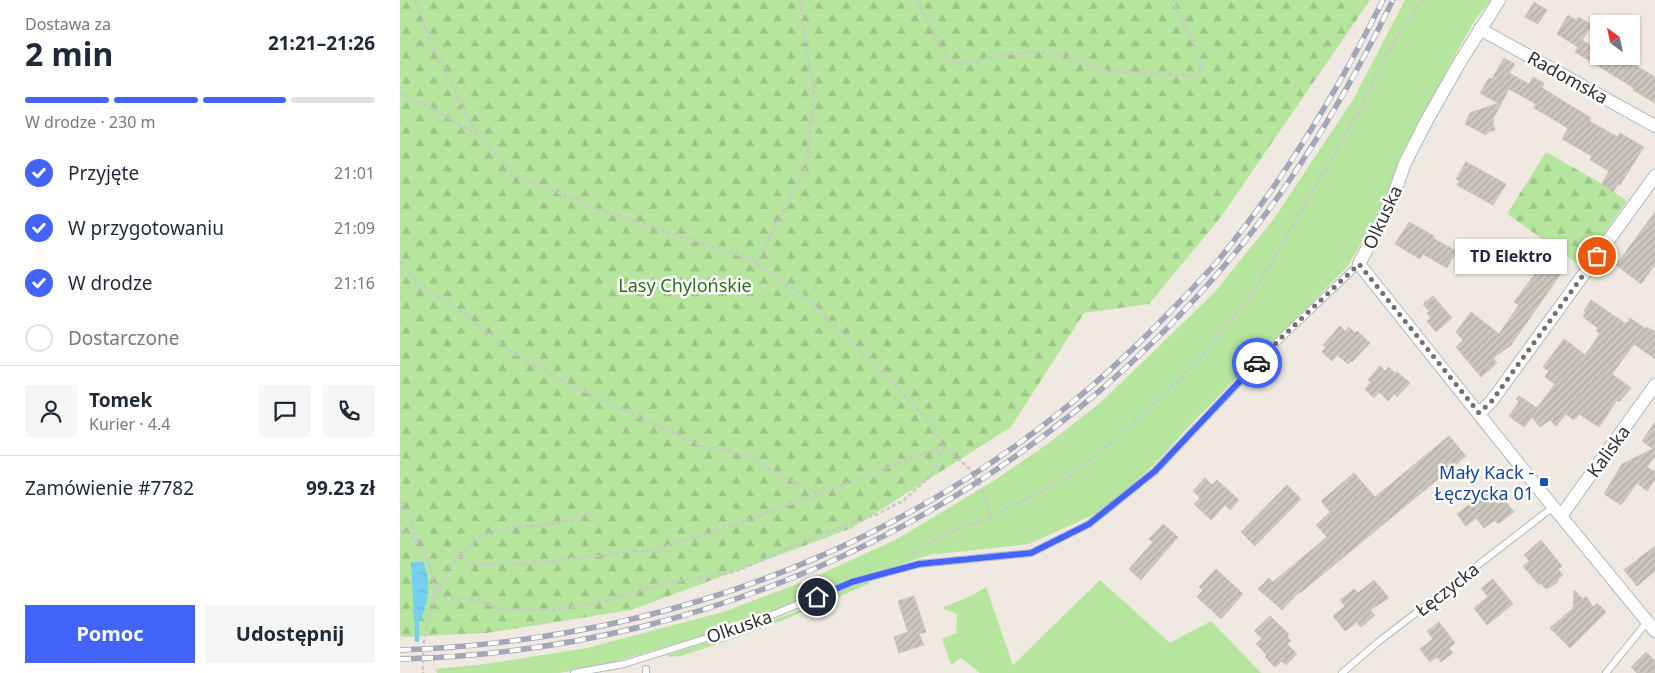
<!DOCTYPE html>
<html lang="pl">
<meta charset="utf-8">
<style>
:root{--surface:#fff;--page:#f6f6f7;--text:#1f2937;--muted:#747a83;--line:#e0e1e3;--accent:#4264fb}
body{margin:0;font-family:"Noto Sans",sans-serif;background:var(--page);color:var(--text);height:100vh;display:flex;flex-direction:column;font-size:19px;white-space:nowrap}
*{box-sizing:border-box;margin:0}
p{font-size:16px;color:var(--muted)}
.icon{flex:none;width:28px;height:28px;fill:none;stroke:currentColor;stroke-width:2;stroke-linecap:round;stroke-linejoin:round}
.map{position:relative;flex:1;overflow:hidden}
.details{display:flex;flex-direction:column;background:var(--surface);width:400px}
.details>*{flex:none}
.needle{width:32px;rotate:327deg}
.buttons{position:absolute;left:1190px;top:15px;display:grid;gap:10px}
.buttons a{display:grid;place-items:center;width:50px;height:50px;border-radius:0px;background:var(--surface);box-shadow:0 1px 4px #0004;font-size:25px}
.pin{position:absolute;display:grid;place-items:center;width:42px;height:42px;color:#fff;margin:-21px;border:2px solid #fff;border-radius:50%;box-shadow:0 1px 5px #0007}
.courier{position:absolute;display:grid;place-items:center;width:50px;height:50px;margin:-25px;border:4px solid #4264fb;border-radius:50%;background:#fff;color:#222;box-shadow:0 1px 6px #0007}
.bubble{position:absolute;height:35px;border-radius:0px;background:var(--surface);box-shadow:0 1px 4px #0004;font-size:16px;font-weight:700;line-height:35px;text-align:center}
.summary em{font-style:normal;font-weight:700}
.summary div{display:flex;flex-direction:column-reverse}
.summary{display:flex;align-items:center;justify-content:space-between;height:85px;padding:0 25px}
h1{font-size:32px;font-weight:700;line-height:38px}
.bar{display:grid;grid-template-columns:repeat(4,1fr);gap:8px 5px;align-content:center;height:60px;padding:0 25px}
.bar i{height:6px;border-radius:4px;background:var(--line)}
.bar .current{background:var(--accent)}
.bar p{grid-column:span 4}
.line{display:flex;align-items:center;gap:12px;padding:0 25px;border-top:1px solid var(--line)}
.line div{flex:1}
.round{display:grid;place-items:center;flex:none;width:52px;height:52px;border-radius:0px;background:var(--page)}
ol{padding:0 25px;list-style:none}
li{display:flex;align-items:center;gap:15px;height:55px}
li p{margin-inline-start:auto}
li .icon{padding:5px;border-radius:50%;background:var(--accent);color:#fff;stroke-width:4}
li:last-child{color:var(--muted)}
li i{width:28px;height:28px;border:2px solid var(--line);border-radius:50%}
.primary-button{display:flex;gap:10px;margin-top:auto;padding:10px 25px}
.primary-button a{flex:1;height:58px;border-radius:0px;background:var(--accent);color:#fff;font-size:20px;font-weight:700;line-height:58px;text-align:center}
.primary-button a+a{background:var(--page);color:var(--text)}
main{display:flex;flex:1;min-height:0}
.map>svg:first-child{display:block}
.grass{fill:#b6e59e}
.forest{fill:url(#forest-firs)}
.water{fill:url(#water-ripples)}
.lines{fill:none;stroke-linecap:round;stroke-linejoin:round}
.stream{stroke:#75cff0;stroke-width:4.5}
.building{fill:url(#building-hatch);stroke:#cbc5ba}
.lane-casing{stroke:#b4b7c1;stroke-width:8}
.street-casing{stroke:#b4b7c1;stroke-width:14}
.path{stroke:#c9c9c9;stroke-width:2.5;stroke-dasharray:4 2.5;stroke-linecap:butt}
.lane{stroke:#fff;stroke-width:6}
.street{stroke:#fff;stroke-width:12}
.rail-casing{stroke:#a3a6b8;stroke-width:5.5}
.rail{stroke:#fff;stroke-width:4;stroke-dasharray:11;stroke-linecap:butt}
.done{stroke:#726f6d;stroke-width:5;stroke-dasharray:0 9}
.route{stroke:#4264fb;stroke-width:6}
.transit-dot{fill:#1a4fb4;stroke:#fff;stroke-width:2}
.labels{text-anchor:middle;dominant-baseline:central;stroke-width:5;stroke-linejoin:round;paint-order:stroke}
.street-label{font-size:18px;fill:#2e2e2e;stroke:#fff}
.park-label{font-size:18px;fill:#2c6e1b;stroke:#fff}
.transit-label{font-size:18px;fill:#164399;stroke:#fff;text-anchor:end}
</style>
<main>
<section class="details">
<div class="summary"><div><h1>2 min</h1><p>Dostawa za</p></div><em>21:21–21:26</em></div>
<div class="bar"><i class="current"></i><i class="current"></i><i class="current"></i><i></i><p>W drodze · 230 m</p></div>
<ol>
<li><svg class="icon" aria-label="check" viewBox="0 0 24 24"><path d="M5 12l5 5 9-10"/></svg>Przyjęte<p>21:01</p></li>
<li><svg class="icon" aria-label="check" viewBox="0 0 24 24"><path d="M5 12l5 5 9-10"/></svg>W przygotowaniu<p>21:09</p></li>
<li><svg class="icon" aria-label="check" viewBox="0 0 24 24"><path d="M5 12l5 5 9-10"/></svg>W drodze<p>21:16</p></li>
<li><i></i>Dostarczone</li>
</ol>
<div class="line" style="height:90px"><a class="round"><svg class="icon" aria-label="person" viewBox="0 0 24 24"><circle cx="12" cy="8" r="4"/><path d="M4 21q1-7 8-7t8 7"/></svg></a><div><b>Tomek</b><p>Kurier · 4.4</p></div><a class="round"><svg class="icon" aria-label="chat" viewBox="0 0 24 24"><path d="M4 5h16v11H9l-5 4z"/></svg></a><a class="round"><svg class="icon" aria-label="phone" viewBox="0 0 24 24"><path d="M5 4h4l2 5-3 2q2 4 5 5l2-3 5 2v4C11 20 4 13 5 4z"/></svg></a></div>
<div class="line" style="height:65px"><div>Zamówienie #7782</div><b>99.23 zł</b></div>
<div class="primary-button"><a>Pomoc</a><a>Udostępnij</a></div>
</section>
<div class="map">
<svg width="1255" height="673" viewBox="0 0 1255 673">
<defs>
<pattern id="forest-firs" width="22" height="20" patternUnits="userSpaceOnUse" patternTransform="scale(1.25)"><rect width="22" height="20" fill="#b6e59e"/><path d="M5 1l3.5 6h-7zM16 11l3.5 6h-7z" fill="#9dc588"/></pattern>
<pattern id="water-ripples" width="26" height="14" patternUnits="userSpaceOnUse" patternTransform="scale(1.25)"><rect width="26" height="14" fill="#75cff0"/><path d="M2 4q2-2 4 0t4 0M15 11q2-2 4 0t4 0" fill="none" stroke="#66b2ce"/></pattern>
<pattern id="building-hatch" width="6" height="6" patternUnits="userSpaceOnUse" patternTransform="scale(1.25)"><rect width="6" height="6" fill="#cbc7bf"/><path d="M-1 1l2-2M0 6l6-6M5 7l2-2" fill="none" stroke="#afaba4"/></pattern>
</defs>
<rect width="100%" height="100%" fill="#efe9e1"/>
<g class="grass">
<polygon points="1005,0 1091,0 1077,17 1060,46 1018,127 1002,152 985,202 948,266 790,425 756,463 704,510 629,544 529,555 487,569 454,578 345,623 214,662 159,673 37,673 36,669 86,664 187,648 323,612 410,579 499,538 595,480 646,445 700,403 813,294 873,220 954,98"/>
<polygon points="700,580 770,643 811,621 861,673 580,673 561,658 551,665 542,639 556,633 557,614 542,608 575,594 586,587 613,665"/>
<path d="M 468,581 L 470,583 C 408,611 345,637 280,656 L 269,657 L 267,655 C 307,642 348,630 387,615 C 414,604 440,590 468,581 Z"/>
</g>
<g class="forest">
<polygon points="0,0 970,0 820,218 749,304 684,313 611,427 452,528 231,610 87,633 6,637 0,636"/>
<polygon points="1146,152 1202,184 1227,201 1181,266 1107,214"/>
</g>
<path class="water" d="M 11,562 L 23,562 C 32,582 28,600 21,620 L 14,620 Z"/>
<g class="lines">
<polyline class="stream" points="17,620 17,640"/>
</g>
<g class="building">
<polygon points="1134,2 1147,10 1138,24 1125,17"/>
<polygon points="1168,15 1176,20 1178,17 1192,25 1178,47 1157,34"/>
<polygon points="1182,40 1193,47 1188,56 1228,56 1226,60 1255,77 1255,103 1233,90 1234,88 1175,52"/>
<polygon points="1104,58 1115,64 1109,73 1129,84 1133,77 1144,83 1142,88 1191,118 1189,121 1218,137 1220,133 1244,147 1220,185 1218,184 1213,192 1202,184 1209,171 1190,160 1192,156 1162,139 1168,128 1134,108 1136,104 1109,89 1093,119 1094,120 1093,123 1095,130 1088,132 1086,135 1065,124 1070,113 1098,103 1080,93 1089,78 1092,79"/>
<polygon points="1066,162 1106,184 1093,205 1057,185 1059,181 1056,179"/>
<polygon points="1255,212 1255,265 1241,284 1216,265"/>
<polygon points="1009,222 1034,236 1033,238 1056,251 1047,268 1023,254 1020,259 995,244"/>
<polygon points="1137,260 1142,264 1145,260 1162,272 1111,345 1093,358 1097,363 1081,377 1056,347 1063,340 1056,332 1071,312 1099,334 1119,305 1114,302 1135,274 1130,270"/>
<polygon points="1033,296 1052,318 1036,332 1027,321 1031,318 1027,313 1029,311 1023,304"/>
<polygon points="1191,300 1226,324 1230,318 1246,329 1247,327 1255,332 1255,359 1234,344 1212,374 1231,388 1219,402 1217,400 1199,427 1179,414 1174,420 1166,414 1156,426 1150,420 1140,427 1132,417 1124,427 1109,416 1119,402 1116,399 1119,396 1137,408 1155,384 1145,377 1149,371 1143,367 1164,339 1185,355 1200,334 1196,331 1198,328 1183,317 1186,312 1184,311"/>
<polygon points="940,326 945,331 949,327 955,333 957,331 970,343 952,362 951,361 948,364 937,355 932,361 922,352 926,347 923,345"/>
<polygon points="980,366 985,371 989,367 995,373 997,372 1010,383 997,397 994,394 988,401 979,392 974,398 965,389 971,382 968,380"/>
<polygon points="1255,422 1255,456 1247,467 1255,472 1255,479 1247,491 1237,483 1221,505 1204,494 1222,464 1253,449 1242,441"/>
<polygon points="1049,436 1066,456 900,593 899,592 882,610 858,589 869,578 873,582 927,537 916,525 930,512 921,501 954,473 975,497"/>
<polygon points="805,478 812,485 817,480 839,500 830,510 825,505 811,520 794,504 800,498 793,491"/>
<polygon points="887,485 901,499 855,546 841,532"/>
<polygon points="1093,486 1114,512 1098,524 1095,520 1084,528 1076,518 1066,526 1057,514 1079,497 1080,498"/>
<polygon points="763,524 778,537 741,580 729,569 753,542 749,539"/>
<polygon points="1141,540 1162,566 1158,569 1163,575 1158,579 1158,582 1146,589 1141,583 1139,585 1123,566 1129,561 1124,555"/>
<polygon points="1255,546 1255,571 1237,586 1224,570"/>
<polygon points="816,569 843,594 821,619 797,597 803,590 799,587"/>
<polygon points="1093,579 1113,604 1087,625 1074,608 1088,597 1081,588"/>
<polygon points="974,580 989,598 970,610 975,615 961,627 957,622 945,631 933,616 945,606 940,600 954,589 958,593"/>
<polygon points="1174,590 1183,599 1186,596 1193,607 1197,603 1206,612 1170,648 1150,628 1173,608"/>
<polygon points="514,596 526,632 519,634 524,645 499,653 494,637 508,632 498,601"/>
<polygon points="870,616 889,634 887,636 891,641 887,644 897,654 886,665 882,661 875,667 865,657 867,655 856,644 862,638 854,631"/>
<polygon points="1039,622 1055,643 1049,648 1053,653 1041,662 1037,657 1030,662 1020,649 1033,639 1027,631"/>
<polygon points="1246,652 1255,661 1255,673 1237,673 1231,667"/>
</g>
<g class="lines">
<g class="lane-casing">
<g id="lane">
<polyline points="246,669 246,673"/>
<polyline points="174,673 224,664 345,626 453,582 519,564 631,553 689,524 755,471 881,338 959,264"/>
<polyline points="942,673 977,643 1153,507"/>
<polyline points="1206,673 1247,622"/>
</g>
</g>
<g class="street-casing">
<g id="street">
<polyline points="1099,0 1060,62 1027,120 1005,163 989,208 959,264 1137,487 1255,631"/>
<polyline points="1080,29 1255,126"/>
<polyline points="1079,413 1091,402 1255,176"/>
<polyline points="1161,516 1255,385"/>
</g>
</g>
<g class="path">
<polyline points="15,0 30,40 75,132"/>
<polyline points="517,0 547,58 562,64 605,54 644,52 675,59 689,66 705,70 731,73 798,76 802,62 773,0"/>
<polyline points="0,93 24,104 75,133 116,176 203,211 348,258 404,296 497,387 531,424 543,446 571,470 584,494 591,516"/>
<polyline points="0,261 20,288 52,304 111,352 169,385 304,447 324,450 351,458 383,477 419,494"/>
<polyline points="356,264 407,165 414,90 407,54 400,0"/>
<polygon points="543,446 538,464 526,480 504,500 478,514 407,540 335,572 272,582 209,600 154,610 104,609 70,599 34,597 51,566 61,555 70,563 80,565 125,564 256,549 322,529 419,494"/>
<polyline points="0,503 10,519 19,544"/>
<path d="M 0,529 C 23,542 35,570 34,596 C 33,611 26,626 24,642 C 23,652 23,663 23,673"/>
<polyline points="511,554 555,530 591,517 669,477 730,427 798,361 856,289 954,119 991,46 1022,0"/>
<path d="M 61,555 C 68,548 76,540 85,535 C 120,520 158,532 191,511"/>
</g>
<use href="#lane" class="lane"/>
<use href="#street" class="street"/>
<g class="rail-casing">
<g id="rail">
<path d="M 0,650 C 288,640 557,529 760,322 C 779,303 798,283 816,263 C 883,182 936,94 983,0"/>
<path d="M 0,659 C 332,651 641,497 848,237 C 906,164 952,83 993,0"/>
</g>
</g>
<use href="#rail" class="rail"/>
</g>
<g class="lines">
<polyline class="done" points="857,363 881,338 959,264 1079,413 1091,402 1197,256"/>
<polyline class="route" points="417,597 452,582 519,564 631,553 689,524 755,471 857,363"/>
</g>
<rect class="transit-dot" x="1139" y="477" width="10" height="10" rx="2.5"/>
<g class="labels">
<g class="street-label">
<text transform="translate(1168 77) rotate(29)">Radomska</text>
<text transform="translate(982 217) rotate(-65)">Olkuska</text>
<text transform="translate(1208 451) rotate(-54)">Kaliska</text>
<text transform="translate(1047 589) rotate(-38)">Łęczycka</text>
<text transform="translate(339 626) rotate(-19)">Olkuska</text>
</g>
<g class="park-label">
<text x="285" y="285">Lasy Chylońskie</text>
</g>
<g class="transit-label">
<text x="1134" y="472">Mały Kack -<tspan x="1134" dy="21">Łęczycka 01</tspan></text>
</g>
</g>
</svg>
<div class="buttons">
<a><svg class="needle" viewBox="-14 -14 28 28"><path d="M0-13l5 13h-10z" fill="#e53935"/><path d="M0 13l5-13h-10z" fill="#747a83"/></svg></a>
</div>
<div class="pin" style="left:1197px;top:256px;background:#ea580c"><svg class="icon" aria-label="bag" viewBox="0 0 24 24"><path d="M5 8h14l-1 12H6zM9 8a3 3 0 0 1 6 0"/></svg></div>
<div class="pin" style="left:417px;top:597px;background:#1f2937"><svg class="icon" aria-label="home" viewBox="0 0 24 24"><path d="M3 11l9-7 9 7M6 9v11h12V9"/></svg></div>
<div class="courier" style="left:857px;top:363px"><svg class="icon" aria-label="car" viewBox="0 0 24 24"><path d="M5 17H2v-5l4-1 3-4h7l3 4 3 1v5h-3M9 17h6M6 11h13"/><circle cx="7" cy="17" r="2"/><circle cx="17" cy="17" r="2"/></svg></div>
<div class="bubble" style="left:1055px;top:239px;width:112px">TD Elektro</div>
</div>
</main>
